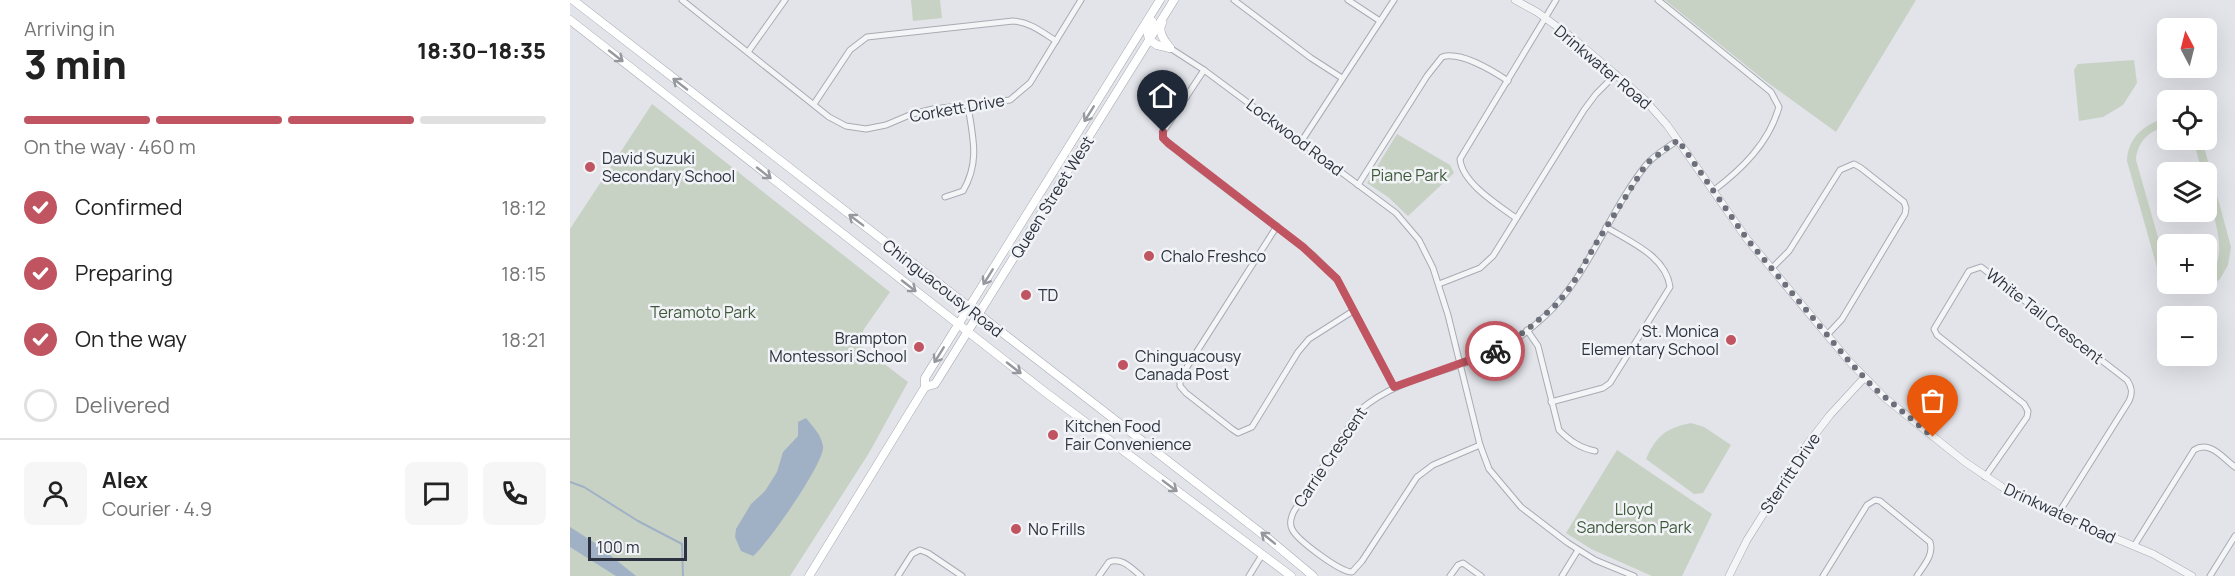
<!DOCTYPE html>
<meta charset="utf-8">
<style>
:root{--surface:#fff;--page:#f6f6f6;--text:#222;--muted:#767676;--line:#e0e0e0;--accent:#c05561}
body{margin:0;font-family:Manrope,sans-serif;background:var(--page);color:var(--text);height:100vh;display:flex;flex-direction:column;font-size:22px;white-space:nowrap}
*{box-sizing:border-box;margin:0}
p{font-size:20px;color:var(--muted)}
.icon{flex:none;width:33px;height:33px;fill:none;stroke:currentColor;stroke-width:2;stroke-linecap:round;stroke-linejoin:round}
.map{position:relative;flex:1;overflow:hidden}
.drawer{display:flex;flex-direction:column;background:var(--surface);width:570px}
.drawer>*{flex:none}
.needle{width:39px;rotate:353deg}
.controls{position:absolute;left:1587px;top:18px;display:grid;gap:12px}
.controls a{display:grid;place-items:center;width:60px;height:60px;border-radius:9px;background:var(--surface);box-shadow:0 6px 24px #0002;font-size:30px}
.scale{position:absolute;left:18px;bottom:15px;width:99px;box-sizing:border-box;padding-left:6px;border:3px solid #2c323f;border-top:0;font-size:16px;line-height:21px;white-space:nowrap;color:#2c323f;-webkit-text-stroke:4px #f1f3f6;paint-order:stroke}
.pin{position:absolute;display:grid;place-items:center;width:51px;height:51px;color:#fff;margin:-62px -26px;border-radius:50% 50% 50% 0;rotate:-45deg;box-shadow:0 0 6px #0007}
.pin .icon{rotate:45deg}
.courier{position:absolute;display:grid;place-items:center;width:60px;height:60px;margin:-30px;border:4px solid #c05561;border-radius:50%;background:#fff;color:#222;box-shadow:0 2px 8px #0007}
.summary em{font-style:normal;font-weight:800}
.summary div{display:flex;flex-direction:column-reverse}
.summary{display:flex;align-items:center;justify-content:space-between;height:102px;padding:0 24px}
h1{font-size:39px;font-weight:800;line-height:45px}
.bar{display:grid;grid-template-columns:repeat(4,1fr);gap:9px 6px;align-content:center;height:72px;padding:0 24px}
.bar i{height:8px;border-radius:4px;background:var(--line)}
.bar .active{background:var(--accent)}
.bar p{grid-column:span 4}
.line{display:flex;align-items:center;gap:15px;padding:0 24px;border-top:2px solid var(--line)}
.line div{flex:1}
.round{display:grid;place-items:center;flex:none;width:63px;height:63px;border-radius:9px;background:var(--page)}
ol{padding:0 24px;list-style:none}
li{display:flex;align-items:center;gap:18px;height:66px}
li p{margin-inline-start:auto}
li .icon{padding:6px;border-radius:50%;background:var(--accent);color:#fff;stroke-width:4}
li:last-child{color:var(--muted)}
li i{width:33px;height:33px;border:3px solid var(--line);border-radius:50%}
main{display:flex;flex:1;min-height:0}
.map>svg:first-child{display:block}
.green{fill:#c7d2c4}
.water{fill:#a1b1c5}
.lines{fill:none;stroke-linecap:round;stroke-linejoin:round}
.stream{stroke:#a1b1c5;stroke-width:2}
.minor-casing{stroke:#a8abb3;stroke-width:7}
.tertiary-casing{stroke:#a8abb3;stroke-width:8}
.secondary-casing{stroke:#a8abb3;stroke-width:9}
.minor{stroke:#f4f5f7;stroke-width:5}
.tertiary{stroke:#f4f5f7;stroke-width:7}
.secondary{stroke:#fff;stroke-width:8}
.oneway{stroke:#96989f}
.done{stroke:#6c707a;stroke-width:6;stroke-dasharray:0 10.8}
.route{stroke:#c05561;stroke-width:8}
.poi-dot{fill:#c05561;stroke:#f1f3f6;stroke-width:2}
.labels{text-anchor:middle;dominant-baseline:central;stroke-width:5;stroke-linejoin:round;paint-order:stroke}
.street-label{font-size:16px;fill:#2c323f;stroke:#f1f3f6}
.poi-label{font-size:16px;fill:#2c323f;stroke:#f1f3f6;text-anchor:start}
.park-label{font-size:16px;fill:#3f593b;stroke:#f1f3f6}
</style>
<main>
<section class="drawer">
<div class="summary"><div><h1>3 min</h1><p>Arriving in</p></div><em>18:30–18:35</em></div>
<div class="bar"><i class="active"></i><i class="active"></i><i class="active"></i><i></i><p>On the way · 460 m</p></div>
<ol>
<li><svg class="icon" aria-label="check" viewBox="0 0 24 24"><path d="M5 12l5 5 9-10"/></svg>Confirmed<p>18:12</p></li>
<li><svg class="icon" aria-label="check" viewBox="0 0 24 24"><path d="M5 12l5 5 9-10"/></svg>Preparing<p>18:15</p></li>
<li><svg class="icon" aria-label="check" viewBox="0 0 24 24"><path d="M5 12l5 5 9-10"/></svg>On the way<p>18:21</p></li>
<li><i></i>Delivered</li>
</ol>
<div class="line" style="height:108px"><a class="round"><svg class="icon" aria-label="person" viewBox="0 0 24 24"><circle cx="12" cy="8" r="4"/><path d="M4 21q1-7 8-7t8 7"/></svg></a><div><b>Alex</b><p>Courier · 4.9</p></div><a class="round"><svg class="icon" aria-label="chat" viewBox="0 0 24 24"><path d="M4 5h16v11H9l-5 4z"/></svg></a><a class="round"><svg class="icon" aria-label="phone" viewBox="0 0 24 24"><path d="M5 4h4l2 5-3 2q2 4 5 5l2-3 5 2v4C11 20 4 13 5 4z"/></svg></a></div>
</section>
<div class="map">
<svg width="1665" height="576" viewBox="0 0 1665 576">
<rect width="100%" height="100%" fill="#e2e4e9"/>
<g class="green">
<polygon points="341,0 370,0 372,18 343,21"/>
<polygon points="1095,0 1346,0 1266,132 1194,80"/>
<polygon points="1564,60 1567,83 1553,105 1533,117 1509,121 1504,70 1508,64"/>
<polygon points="82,104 320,292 294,329 288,344 338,382 299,453 220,576 0,576 0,229"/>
<path d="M 1595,118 L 1597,118 L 1597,127 C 1580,129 1567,142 1566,160 L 1597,269 L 1597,282 L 1588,271 L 1557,161 C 1558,137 1574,125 1595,118 Z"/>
<polygon points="827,134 880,165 884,173 838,216 818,197 797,183"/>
<path d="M 1621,140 L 1631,140 L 1633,143 L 1661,247 L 1658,265 L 1650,279 L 1639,288 L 1620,291 L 1599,284 L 1636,284 L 1637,279 C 1665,251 1636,209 1636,172 L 1632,172 L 1625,146 Z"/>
<path d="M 1121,423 L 1134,427 L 1161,445 L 1133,493 L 1124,494 L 1076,459 C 1086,436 1096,428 1121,423 Z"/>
<polygon points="1047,450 1142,514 1112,576 1082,576 1021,549 996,533"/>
</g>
<g class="water">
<path d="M 236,418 C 243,427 251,434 253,446 C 256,461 197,545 183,556 L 171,551 L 165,537 L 166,529 L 181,504 L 195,491 L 207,472 L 213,452 L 228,436 L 228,422 Z"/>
<polygon points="0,527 25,543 66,576 46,576 0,547"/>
</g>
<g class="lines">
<polyline class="stream" points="0,482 14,487 68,521 112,544 113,576"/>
<g class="minor-casing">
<g id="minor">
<polyline points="112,0 259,117 276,126 296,129 316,125 342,114 363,109 440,100 460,83 511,0"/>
<polyline points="664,0 741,58 772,78"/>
<polyline points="778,0 810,21"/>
<path d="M 1088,0 L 1201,92 L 1209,107 C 1199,143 1172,169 1143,191"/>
<polyline points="600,48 634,70 826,213 849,240 863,268 878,315 910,445 919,469 951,507 998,543 1025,560 1064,576"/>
<polyline points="178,52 215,0"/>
<polyline points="634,70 593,132 593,138 621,162 743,255 767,279 824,387"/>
<path d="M 244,104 L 280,50 L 297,37 L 443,21 C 460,22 472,32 486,41"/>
<polyline points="731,142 824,0"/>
<path d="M 788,185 L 857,76 L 872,57 C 890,51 923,71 938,81"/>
<path d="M 375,197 L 393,191 C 410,162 403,138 398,106"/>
<path d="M 946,218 C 928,205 892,183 890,159 L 986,0"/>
<polyline points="707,226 610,378 610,386 616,393 662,429 668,433 682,427 728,352 739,339 783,311"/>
<polyline points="1202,268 1219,251 1270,170 1284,164 1291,168 1334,202 1336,208 1335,214 1272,319 1258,334"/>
<polyline points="869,284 910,268 923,256 1014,110 1026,94 1046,74"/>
<path d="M 957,330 L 968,346 L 989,430 C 1000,441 1010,448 1025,451"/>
<path d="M 981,402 L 1033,388 L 1040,383 L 1100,287 C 1096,256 1060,242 1036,227"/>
<path d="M 910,445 L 863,465 L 847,477 L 792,561 L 782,572 C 770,572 727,540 722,529 C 719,523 721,517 724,511 L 790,410 C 833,374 880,374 927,350 C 944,342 961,329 975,316 C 1018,277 1039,211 1076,165 C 1084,155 1097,148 1108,140"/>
<path d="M 1415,477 L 1457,417 L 1458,411 L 1454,404 L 1367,335 L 1364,329 L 1399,271 L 1411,267 L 1557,380 C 1562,387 1563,393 1559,401 L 1488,514"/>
<path d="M 1564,546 L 1624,450 C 1640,440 1653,458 1665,467"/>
<polyline points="328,576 342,554 350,550 358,553 392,576"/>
<path d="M 529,576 L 539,562 C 552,557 561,568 571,576"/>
<polyline points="679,576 692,555"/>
<polyline points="880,576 888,565 893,563 911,576"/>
<polyline points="992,576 1008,550"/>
<path d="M 1253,576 L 1297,505 L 1305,500 L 1310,501 L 1360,542 C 1364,555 1354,565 1347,576"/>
<polyline points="1640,576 1665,536"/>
</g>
</g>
<g class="tertiary-casing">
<g id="tertiary">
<polyline points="945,0 967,12 1004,39 1074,99 1097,125 1177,239 1278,360 1315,398 1395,462 1432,487 1463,504 1583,554 1622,576"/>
<polyline points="1159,576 1177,540 1236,446 1260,415 1294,378"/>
</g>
</g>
<g class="secondary-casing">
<g id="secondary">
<polyline points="3,0 700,540 743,576"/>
<polyline points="0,20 475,392 721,576"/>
<polyline points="582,21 577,30 579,40 587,45 600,48"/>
<path d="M 592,23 C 587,32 595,41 600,48"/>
<polyline points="355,387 365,384 604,0"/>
<polyline points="239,576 355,387 355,378 590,0"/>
</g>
</g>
<use href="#minor" class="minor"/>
<use href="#tertiary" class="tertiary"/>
<use href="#secondary" class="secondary"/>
</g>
<defs><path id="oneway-shaft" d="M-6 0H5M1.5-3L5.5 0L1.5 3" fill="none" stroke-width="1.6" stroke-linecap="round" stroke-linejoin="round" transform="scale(1.5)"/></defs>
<g class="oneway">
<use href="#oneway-shaft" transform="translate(46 56) rotate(38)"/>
<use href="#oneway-shaft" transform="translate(110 84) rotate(-142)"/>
<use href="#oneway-shaft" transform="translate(519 114) rotate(122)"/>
<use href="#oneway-shaft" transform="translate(194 173) rotate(38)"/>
<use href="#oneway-shaft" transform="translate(286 220) rotate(-143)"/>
<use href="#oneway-shaft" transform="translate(418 277) rotate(122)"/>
<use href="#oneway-shaft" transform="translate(339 286) rotate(38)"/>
<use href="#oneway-shaft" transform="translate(369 355) rotate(122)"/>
<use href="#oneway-shaft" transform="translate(444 368) rotate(38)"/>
<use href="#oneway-shaft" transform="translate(600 486) rotate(37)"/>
<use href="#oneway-shaft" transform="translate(698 538) rotate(-141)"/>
</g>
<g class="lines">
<polyline class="done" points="925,351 957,330 987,304 1002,285 1027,242 1077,163 1108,140 1177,239 1278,360 1304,388 1363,437"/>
<polyline class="route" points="593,132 593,138 598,143 733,247 767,279 824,387 925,351"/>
</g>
<g class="poi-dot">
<circle cx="20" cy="167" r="6"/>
<circle cx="579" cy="256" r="6"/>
<circle cx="456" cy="295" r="6"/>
<circle cx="1161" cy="340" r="6"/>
<circle cx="349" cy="347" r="6"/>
<circle cx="553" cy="365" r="6"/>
<circle cx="483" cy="435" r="6"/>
<circle cx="446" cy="529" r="6"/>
</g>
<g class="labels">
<g class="street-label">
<text transform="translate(1033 67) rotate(40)">Drinkwater Road</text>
<text transform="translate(387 108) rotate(-10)">Corkett Drive</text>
<text transform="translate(725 137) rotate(37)">Lockwood Road</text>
<text transform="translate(482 197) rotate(-58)">Queen Street West</text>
<text transform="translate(373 288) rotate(38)">Chinguacousy Road</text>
<text transform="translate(1475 316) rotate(38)">White Tail Crescent</text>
<text transform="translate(760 457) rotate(-56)">Carrie Crescent</text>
<text transform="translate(1220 473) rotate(-56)">Sterritt Drive</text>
<text transform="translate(1490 513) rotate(25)">Drinkwater Road</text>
</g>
<g class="poi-label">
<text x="32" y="158">David Suzuki<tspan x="32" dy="18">Secondary School</tspan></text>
<text x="591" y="256">Chalo Freshco</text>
<text x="468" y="295">TD</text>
<text x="1149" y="331" text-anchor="end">St. Monica<tspan x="1149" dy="18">Elementary School</tspan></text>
<text x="337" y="338" text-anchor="end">Brampton<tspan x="337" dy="18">Montessori School</tspan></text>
<text x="565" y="356">Chinguacousy<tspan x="565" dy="18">Canada Post</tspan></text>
<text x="495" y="426">Kitchen Food<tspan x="495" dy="18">Fair Convenience</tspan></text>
<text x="458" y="529">No Frills</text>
</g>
<g class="park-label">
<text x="839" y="175">Piane Park</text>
<text x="133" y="312">Teramoto Park</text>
<text x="1064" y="509">Lloyd<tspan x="1064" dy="18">Sanderson Park</tspan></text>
</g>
</g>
</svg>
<div class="controls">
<a><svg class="needle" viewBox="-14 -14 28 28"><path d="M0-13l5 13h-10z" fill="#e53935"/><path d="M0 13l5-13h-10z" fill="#767676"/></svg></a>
<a><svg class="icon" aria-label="locate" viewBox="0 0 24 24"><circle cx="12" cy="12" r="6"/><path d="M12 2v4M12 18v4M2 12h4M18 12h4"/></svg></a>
<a><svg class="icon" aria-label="layers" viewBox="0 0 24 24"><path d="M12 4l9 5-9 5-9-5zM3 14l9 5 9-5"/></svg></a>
<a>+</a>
<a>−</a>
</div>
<div class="scale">100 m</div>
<div class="pin" style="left:1363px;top:437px;background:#ea580c"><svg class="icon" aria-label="bag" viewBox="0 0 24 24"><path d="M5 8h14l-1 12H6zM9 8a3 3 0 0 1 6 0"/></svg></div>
<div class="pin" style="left:593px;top:132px;background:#1f2937"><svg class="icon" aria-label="home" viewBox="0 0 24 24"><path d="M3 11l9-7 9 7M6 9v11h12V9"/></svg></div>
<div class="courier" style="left:925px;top:351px"><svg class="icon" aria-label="bike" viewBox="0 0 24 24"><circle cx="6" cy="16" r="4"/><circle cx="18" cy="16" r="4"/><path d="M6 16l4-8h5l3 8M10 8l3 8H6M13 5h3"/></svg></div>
</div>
</main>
